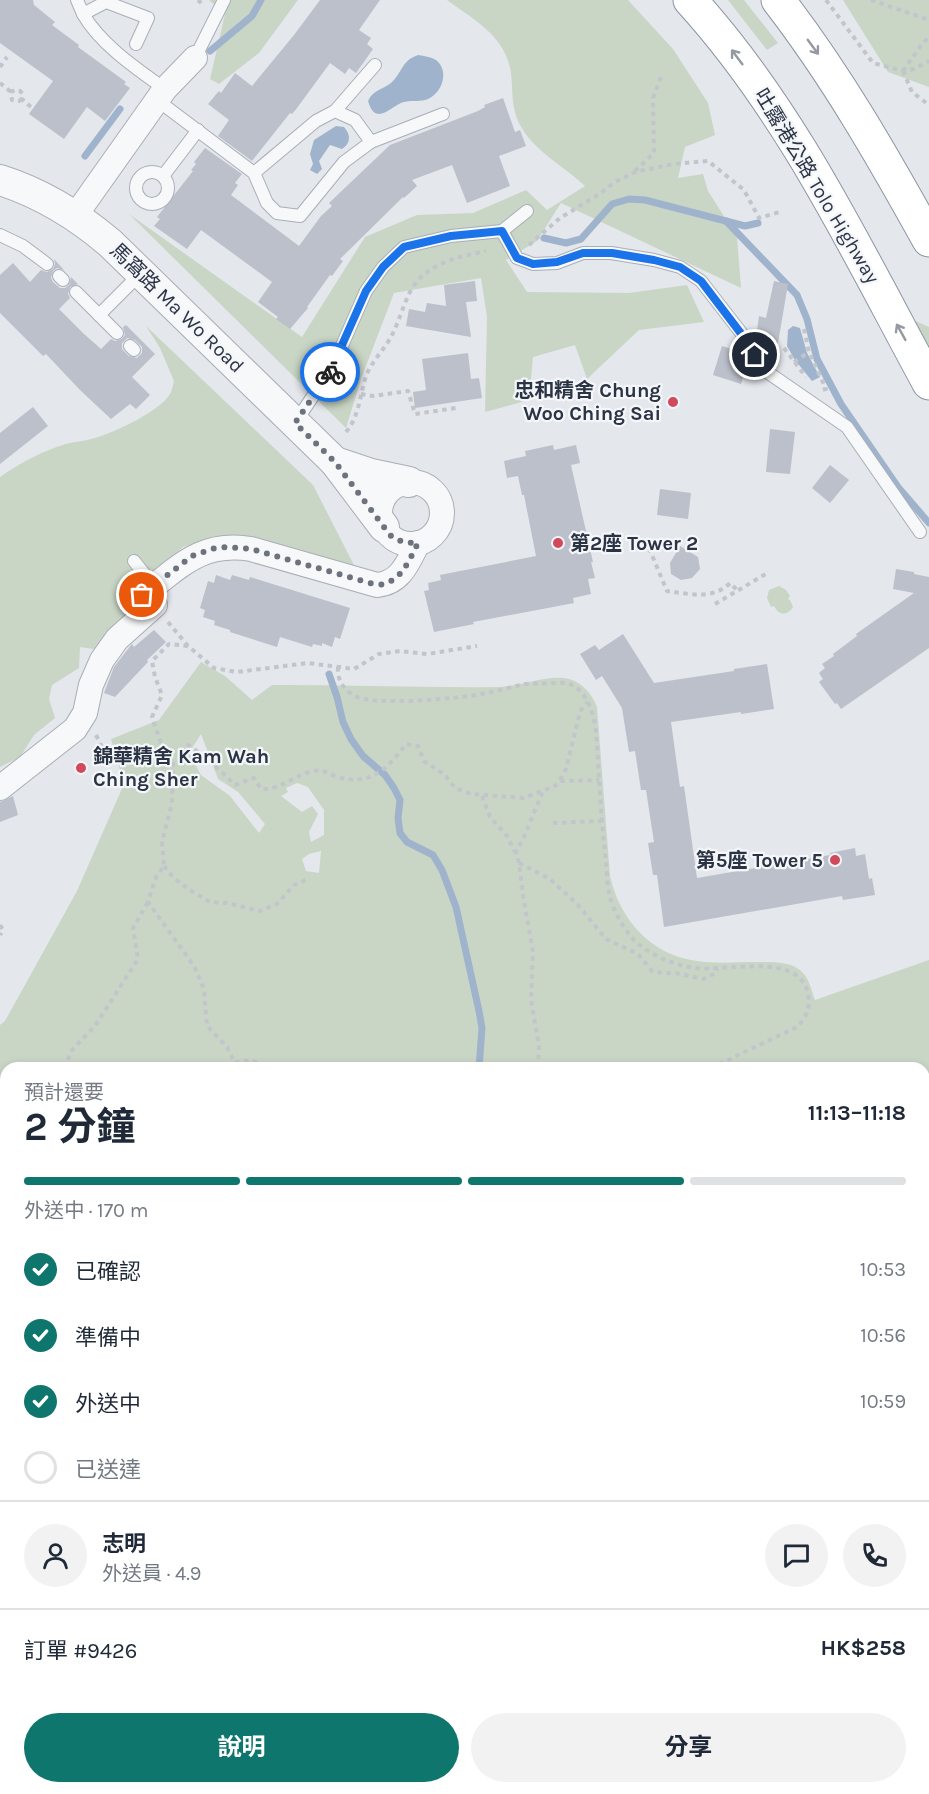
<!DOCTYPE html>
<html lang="zh-TW">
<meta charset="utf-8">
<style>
:root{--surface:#fff;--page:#f2f2f3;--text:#1f2937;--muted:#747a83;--line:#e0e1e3;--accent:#0f766e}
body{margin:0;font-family:Karla,"Noto Sans TC",sans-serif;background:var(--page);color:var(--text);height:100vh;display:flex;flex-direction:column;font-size:22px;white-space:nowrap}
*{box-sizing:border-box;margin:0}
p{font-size:20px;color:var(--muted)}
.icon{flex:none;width:33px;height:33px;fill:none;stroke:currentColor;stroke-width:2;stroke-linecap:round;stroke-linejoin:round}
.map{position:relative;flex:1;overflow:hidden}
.details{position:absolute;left:0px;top:1062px;width:930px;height:732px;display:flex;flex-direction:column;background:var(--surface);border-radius:18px 18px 0 0;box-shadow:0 3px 9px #0003}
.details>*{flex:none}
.pin{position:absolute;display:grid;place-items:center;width:51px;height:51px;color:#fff;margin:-26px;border:3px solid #fff;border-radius:50%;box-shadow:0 2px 6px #0007}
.courier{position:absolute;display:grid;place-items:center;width:60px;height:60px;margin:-30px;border:4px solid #1a73e8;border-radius:50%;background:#fff;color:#222;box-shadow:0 2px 8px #0007}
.summary em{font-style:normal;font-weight:700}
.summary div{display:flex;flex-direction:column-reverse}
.summary{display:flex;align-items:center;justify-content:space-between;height:102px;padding:0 24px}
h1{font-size:39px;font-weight:700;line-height:45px}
.bar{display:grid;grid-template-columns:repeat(4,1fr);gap:9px 6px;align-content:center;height:72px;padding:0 24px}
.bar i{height:8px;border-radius:4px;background:var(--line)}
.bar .current{background:var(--accent)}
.bar p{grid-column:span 4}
.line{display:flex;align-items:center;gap:15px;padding:0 24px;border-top:2px solid var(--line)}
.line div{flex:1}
.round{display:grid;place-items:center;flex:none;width:63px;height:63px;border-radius:32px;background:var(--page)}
ol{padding:0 24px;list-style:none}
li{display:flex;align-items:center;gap:18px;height:66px}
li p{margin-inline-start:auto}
li .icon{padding:6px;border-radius:50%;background:var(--accent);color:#fff;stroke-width:4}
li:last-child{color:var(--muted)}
li i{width:33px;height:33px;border:3px solid var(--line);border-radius:50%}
.button{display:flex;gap:12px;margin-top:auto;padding:12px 24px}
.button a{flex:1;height:69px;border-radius:36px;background:var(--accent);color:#fff;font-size:24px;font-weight:700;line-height:69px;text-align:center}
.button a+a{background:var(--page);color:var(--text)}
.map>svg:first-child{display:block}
.green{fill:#c9d6c5;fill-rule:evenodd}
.water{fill:#9fb4cc}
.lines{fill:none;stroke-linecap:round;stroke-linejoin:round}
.stream{stroke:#9fb4cc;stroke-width:7}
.building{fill:#bbc0ca;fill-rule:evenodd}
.service-casing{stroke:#a9aeb7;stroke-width:14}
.minor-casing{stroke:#a9aeb7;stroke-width:26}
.tertiary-casing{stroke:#a9aeb7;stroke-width:32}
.motorway-casing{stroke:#8b94a3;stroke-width:35}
.path{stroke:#c2c5cb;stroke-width:4;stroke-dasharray:4.5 4.5;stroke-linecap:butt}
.service{stroke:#f7f8fa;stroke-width:12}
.minor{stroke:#f7f8fa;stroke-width:24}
.tertiary{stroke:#f7f8fa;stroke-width:30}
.motorway{stroke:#fff;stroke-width:33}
.oneway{stroke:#959aa2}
.done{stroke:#6c737f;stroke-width:6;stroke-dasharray:0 10.8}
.route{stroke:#1a73e8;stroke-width:8}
.poi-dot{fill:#d1495b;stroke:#f4f6f9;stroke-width:2}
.labels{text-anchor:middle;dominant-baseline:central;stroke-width:4.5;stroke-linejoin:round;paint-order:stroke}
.street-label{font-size:20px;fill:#2b3445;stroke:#f4f6f9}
.poi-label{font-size:20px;font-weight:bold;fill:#2b3445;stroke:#f4f6f9;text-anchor:end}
</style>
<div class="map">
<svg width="929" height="1794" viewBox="0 0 929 1794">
<rect width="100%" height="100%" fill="#e4e7ec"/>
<g class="green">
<polygon points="209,0 298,0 259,53 219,84 210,79 225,14"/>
<path d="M 447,0 L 628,0 L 673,49 L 708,103 L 715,135 L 685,147 L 678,178 L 703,174 L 708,191 L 737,237 L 741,288 L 561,203 L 537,241 L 506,260 L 527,292 L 629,293 L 687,285 L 704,322 L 639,330 L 587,379 L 575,345 L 533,357 L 529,400 L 485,412 L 487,317 L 481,278 L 394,293 L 361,379 L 346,428 L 129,214 L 302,337 L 365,237 L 417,215 L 473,213 L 526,190 L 547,210 L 585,186 C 563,165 533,151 519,123 C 511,107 513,90 511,73 C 506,36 474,20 447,0 Z"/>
<polygon points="728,0 744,0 778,43 767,50"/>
<polygon points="843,0 929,0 929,87 888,72"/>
<polygon points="906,317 929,327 929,354"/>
<path d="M 146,326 L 313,485 L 357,571 L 257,538 L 221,536 L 183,547 L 132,591 L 125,604 L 133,611 L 100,650 L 80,647 L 79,668 L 52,685 L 49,699 L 55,718 L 34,735 L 20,757 L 0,767 L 0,477 C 20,463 42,451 66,444 C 77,441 88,441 98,437 C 117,431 160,411 170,394 C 172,391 173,385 174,381 L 160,348 Z"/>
<path d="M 779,586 L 786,590 L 790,596 L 788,599 L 790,600 L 793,607 C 787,616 779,616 774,606 L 771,607 L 767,598 L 769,590 Z"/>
<path d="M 201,662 L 225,676 L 252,700 L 272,685 C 348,685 425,688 501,687 C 522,686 549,674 569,679 C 583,683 592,694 597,707 L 610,876 C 620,920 651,955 697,961 C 716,964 737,962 757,962 C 771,962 790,961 801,971 C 810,979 811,990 815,1000 L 929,960 L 929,1794 L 320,1794 L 316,1788 L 924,1788 L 924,1068 L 6,1068 L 6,1518 L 0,1515 L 0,1025 L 5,1021 L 77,891 L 124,784 L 111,739 L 159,720 ZM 201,734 L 218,779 L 238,792 L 265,824 L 259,833 L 230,796 L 201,775 L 189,753 ZM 297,783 L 308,787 L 324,810 L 324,835 L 311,842 L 309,832 L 318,814 L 312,806 L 302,812 L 281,796 L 288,792 L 286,788 ZM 321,851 L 319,873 L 306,871 L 302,859 L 309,854 Z"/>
<polygon points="0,1653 6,1655 6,1788 259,1788 261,1794 3,1794 0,1779"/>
</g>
<g class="water">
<path d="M 418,55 C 424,56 431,57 436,60 C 450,71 442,93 428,99 C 421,102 412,100 404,102 C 391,105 376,128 368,101 C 373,90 382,90 391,83 C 403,72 401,61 418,55 Z"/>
<path d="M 336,126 L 344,127 C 351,135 351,143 342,149 L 330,145 L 319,161 L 322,169 L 317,174 L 310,170 L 313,164 L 310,154 L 314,140 Z"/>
<polygon points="793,326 800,328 807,353 820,377 812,381 795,360 787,346 788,330"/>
</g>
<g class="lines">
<g class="stream">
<polyline points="210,51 252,16 261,0"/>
<polyline points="85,156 120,109"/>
<polyline points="726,221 797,295 807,319 817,359 841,404 898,487 929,523"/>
<polyline points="544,238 566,243 581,239 612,204 629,199 645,200 745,226 758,223"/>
<polyline points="329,674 337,697 343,722 351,739 363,756 385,775 394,788 400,800 398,818 400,833 407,842 433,855 442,870 456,907 479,1011 482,1028 479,1068"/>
<polyline points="0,1440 6,1437"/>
<polyline points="924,1454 929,1457"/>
</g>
</g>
<g class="building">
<polygon points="0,0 33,0 34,5 55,22 52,25 79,45 78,47 126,82 124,84 130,88 105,121 87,107 64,139 29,114 53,81 0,43"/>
<polygon points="320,0 380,0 359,30 371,38 367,44 373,49 356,73 349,68 345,74 330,63 297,108 292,114 290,113 252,161 218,136 229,120 208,104 219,91 221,93 235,73 252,86 294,35"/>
<polygon points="503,98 515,132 520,130 526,146 499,156 510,186 467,203 452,165 412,180 417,186 404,198 403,197 340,259 343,261 332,276 330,275 307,307 308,308 290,329 276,319 278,317 258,302 272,282 201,230 187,249 154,226 160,219 157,217 193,171 191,170 196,164 194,162 205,148 242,174 235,183 238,185 231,195 299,246 321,216 332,206 329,203 390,145 478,111 485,107 484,105"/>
<path d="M 54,259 L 64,270 L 57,268 L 53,271 L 51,278 L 53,282 L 60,288 L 65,288 L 69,285 L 71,277 L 78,284 L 70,287 L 68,294 L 70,298 L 59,309 L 84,334 L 101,349 L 111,339 L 115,341 L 122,339 L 125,335 L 123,327 L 126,325 L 155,354 L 132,377 L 150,395 L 136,409 L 130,404 L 111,419 L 80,390 L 46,354 L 43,356 L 0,313 L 0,275 L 13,263 L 30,282 L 41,270 L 47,272 L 53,269 L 55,264 ZM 127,338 L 135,340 L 142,347 L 142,353 L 137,358 L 129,356 L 122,349 L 122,343 Z"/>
<polygon points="475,281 477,301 466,302 471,337 406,326 409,309 425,312 427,303 446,306 444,285"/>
<polygon points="774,281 788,284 778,343 756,338 759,316 766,318"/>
<polygon points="722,346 744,353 748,361 741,384 713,375"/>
<polygon points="468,353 471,379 479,378 482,398 415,408 413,392 426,390 422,359"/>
<polygon points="33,407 48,426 0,464 0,433"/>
<polygon points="770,429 795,432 790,474 766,472"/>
<polygon points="553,445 554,450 576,445 580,463 571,465 593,562 591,562 595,578 588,579 591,594 573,598 574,603 473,622 474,624 434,632 424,591 429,590 428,583 441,580 440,575 536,556 524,495 522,495 518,476 507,478 504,461 526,456 525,451"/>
<polygon points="830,465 849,480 830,503 812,488"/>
<polygon points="660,489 691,493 688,519 657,515"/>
<polygon points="680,546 698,557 700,569 692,578 681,580 671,574 670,563"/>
<polygon points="896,569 914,572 914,574 929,577 929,648 841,709 837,703 835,704 819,682 823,679 819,673 825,668 822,664 834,656 833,654 857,636 856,634 914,593 893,589"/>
<polygon points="216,575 230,580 232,575 249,580 250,577 350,608 340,639 335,637 332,647 322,643 322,646 313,644 312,647 280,637 277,647 230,632 230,630 214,625 215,621 203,617 205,610 200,608 208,581 214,583"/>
<polygon points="154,630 166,642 147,660 148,662 115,697 104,693 114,667 128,649 132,644 134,647"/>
<polygon points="623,634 654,683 734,671 734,669 767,664 774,709 741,714 741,712 671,722 680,787 684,786 697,878 830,855 830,853 855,848 856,856 865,854 869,879 872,878 875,895 843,900 842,896 664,927 657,875 653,875 648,843 654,842 646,790 641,790 635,751 629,752 622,708 602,676 596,680 580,654 595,645 599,650"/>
<polygon points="13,796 18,815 0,822 0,802"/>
</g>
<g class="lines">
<g class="service-casing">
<g id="service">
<polyline points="77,0 83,14"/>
<path d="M 136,44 L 148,18 L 106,2 L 83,14 C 100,44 137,69 165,89"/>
<polyline points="195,58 224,0"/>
<polyline points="157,100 254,173 267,203 277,213 300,216 344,162 371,142 355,120 335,111 316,121 254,173"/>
<polyline points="335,111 375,65"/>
<polyline points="371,142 443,114"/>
<circle cx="152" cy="188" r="16"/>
<polyline points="163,176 198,130"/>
<polyline points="502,231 527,211"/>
<polyline points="0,235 23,246 47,264"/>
<polyline points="59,276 63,280"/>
<polyline points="76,292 99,315 140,274"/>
<polyline points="99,315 117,333"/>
<polyline points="130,346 134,350"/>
<polyline points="295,423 333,366 366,291 383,267 404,247 451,236 502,231 517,258 533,264 557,263 583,253 611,253 654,260 680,267 701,281 749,343 760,367 847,427 920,532"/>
<polyline points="134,561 154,586"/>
</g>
</g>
<g class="minor-casing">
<g id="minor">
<polyline points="75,216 165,89 195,58"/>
<circle cx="411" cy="513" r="31"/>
<path d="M 0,788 L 75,729 L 85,713 L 91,685 L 102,660 L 117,639 L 155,605 L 143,595 C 179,567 201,541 251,549 L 377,585 C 401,583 408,562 418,543"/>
</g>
</g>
<g class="tertiary-casing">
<g id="tertiary">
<path d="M 0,180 C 41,193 77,215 110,243 L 335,462 L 384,527"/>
<polyline points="335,462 371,474 409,482"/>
</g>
</g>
<g class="motorway-casing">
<g id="motorway">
<path d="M 690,0 C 792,112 857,251 929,383"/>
<path d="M 778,0 C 836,75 883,157 929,240"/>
</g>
</g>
<g class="path">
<polyline points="198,0 204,6"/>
<polyline points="826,0 873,63 903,71 914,69 929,61"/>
<polyline points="871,0 929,20"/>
<polyline points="0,67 7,57"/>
<polyline points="903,71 912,92 929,105"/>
<polyline points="903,71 922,44 929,37"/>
<polyline points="0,83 11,92"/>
<polyline points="22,99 19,101 12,100 11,92 15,90 20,91 23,94 22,99 31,107"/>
<polyline points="635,171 654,153 653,98 661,77"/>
<polyline points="529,245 560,218 601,193 615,182 635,172 673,164 708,161 744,190 759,218 780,212"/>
<polyline points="804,329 809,352 826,389 822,390"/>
<polyline points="784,348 806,377"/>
<polyline points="794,362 809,352"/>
<polyline points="361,394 373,396 408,391 415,414 456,408"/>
<path d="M 346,432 C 359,417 360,395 366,376 C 372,361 383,351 391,337 C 399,322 403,305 411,290 C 427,263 458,257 486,251"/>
<path d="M 649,548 L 667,591 C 689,594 713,600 730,583 L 738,591"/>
<polyline points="715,604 769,572"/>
<polyline points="168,622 188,646 214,668 237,672 308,663 354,669 379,654 400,651 427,654 477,646"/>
<polyline points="188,646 169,644 152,661 155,677 162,695 152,717 161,743 173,762 172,803 162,842 164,866 156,877 148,902 194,966 204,989 207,1026 227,1047 235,1063 225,1068"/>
<path d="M 338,667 C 337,679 343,690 355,696 C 372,706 458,699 481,694 C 495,692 510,687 525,684 C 534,683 543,684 552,683 C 558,683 565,682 570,684 C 583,689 590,704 593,716 C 597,730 597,746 598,761 C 600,794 602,828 606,861 C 607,872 607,886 610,897 C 613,910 625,931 634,940 C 650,955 673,965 695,968 C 726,972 800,951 808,994 C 811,1007 806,1018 797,1027 L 711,1068"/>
<polyline points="96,735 111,765"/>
<path d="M 187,744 L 209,760 L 235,785 L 254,778 L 261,789 C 281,790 294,775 313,771 C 322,769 327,773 335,776 C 368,788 388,769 406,744 L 418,746 L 424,761 L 445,775 L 455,788 L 471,794 L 524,798 L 555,786 L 560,781 L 599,780"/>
<polyline points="560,780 566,769 579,716 581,710 588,702"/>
<polyline points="482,796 490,817 507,836 515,852"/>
<polyline points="553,823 601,821"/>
<polyline points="519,863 550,879 578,905 606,939 638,954 652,971 664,973 676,973 703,979 716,973 717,969"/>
<polyline points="164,866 173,877 188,889 210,902 227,903 260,911 277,904 294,885 308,879"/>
<polyline points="0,925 3,930 0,935"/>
<path d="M 235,1063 C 248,1059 256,1060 267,1068"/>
<polyline points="64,1068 72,1050 95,1026 138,959 133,928 148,902"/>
<polyline points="538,1068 539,1047 531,1000 533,952 523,895 519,863 516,852 524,837 543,791"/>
<polyline points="0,1208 6,1201"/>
<polyline points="0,1244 6,1243"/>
<polyline points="924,1259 929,1255"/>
<polyline points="0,1415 6,1410"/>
<polyline points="924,1545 929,1548"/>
<polyline points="0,1628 6,1629"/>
<polyline points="366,1788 369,1794"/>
</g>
<use href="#service" class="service"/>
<use href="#minor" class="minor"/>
<use href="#tertiary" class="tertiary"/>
<use href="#motorway" class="motorway"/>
</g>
<defs><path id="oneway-shaft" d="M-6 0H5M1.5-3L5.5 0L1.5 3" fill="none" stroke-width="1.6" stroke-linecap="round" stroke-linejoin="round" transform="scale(1.5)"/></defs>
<g class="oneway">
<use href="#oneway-shaft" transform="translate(813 47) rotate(54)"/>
<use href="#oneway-shaft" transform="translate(737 57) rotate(-127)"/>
<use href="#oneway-shaft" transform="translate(901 332) rotate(-119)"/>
</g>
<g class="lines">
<path class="done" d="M 142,595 L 192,556 L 215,548 L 227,547 L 251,549 L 377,585 C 401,583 408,562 418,543 C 406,543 399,542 390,535 L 335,462 L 295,423 L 330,372"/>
<polyline class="route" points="330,372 366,291 383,267 404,247 451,236 502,231 517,258 533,264 557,262 583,253 612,253 654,260 680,267 701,281 749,344 755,355"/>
</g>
<g class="poi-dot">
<circle cx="673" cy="402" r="6"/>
<circle cx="558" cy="543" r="6"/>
<circle cx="81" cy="768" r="6"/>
<circle cx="835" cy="860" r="6"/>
</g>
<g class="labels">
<g class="street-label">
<text transform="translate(817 186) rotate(59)">吐露港公路 Tolo Highway</text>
<text transform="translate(177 308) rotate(44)">馬窩路 Ma Wo Road</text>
</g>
<g class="poi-label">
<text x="661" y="390">忠和精舍 Chung<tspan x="661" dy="23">Woo Ching Sai</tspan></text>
<text x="570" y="543" text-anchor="start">第2座 Tower 2</text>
<text x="93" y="756" text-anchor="start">錦華精舍 Kam Wah<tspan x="93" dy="23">Ching Sher</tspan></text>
<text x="823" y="860">第5座 Tower 5</text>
</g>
</g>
</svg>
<div class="pin" style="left:142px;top:595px;background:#ea580c"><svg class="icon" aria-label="bag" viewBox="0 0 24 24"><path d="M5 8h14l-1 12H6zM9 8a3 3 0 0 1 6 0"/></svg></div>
<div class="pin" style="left:755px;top:355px;background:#1f2937"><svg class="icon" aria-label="home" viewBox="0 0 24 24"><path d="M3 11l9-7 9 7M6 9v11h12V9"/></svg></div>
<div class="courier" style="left:330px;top:372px"><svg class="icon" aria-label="bike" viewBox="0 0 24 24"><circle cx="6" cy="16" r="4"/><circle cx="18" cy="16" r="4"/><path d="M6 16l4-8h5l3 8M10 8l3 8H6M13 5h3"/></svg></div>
<section class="details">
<div class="summary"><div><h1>2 分鐘</h1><p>預計還要</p></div><em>11:13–11:18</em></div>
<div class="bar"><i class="current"></i><i class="current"></i><i class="current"></i><i></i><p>外送中 · 170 m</p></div>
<ol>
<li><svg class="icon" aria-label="check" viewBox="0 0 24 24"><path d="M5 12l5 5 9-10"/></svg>已確認<p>10:53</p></li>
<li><svg class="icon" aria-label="check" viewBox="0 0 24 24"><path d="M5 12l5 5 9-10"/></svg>準備中<p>10:56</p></li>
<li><svg class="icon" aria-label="check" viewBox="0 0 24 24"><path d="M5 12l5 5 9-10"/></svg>外送中<p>10:59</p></li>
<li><i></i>已送達</li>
</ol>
<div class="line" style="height:108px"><a class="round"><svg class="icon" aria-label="person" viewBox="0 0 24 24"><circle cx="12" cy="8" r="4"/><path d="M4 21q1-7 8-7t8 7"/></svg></a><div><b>志明</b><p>外送員 · 4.9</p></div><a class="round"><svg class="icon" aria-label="chat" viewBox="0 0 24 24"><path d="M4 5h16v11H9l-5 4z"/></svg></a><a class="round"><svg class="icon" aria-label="phone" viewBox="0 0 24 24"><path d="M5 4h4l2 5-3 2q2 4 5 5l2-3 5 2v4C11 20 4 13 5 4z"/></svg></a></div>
<div class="line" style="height:78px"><div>訂單 #9426</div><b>HK$258</b></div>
<div class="button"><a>說明</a><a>分享</a></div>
</section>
</div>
